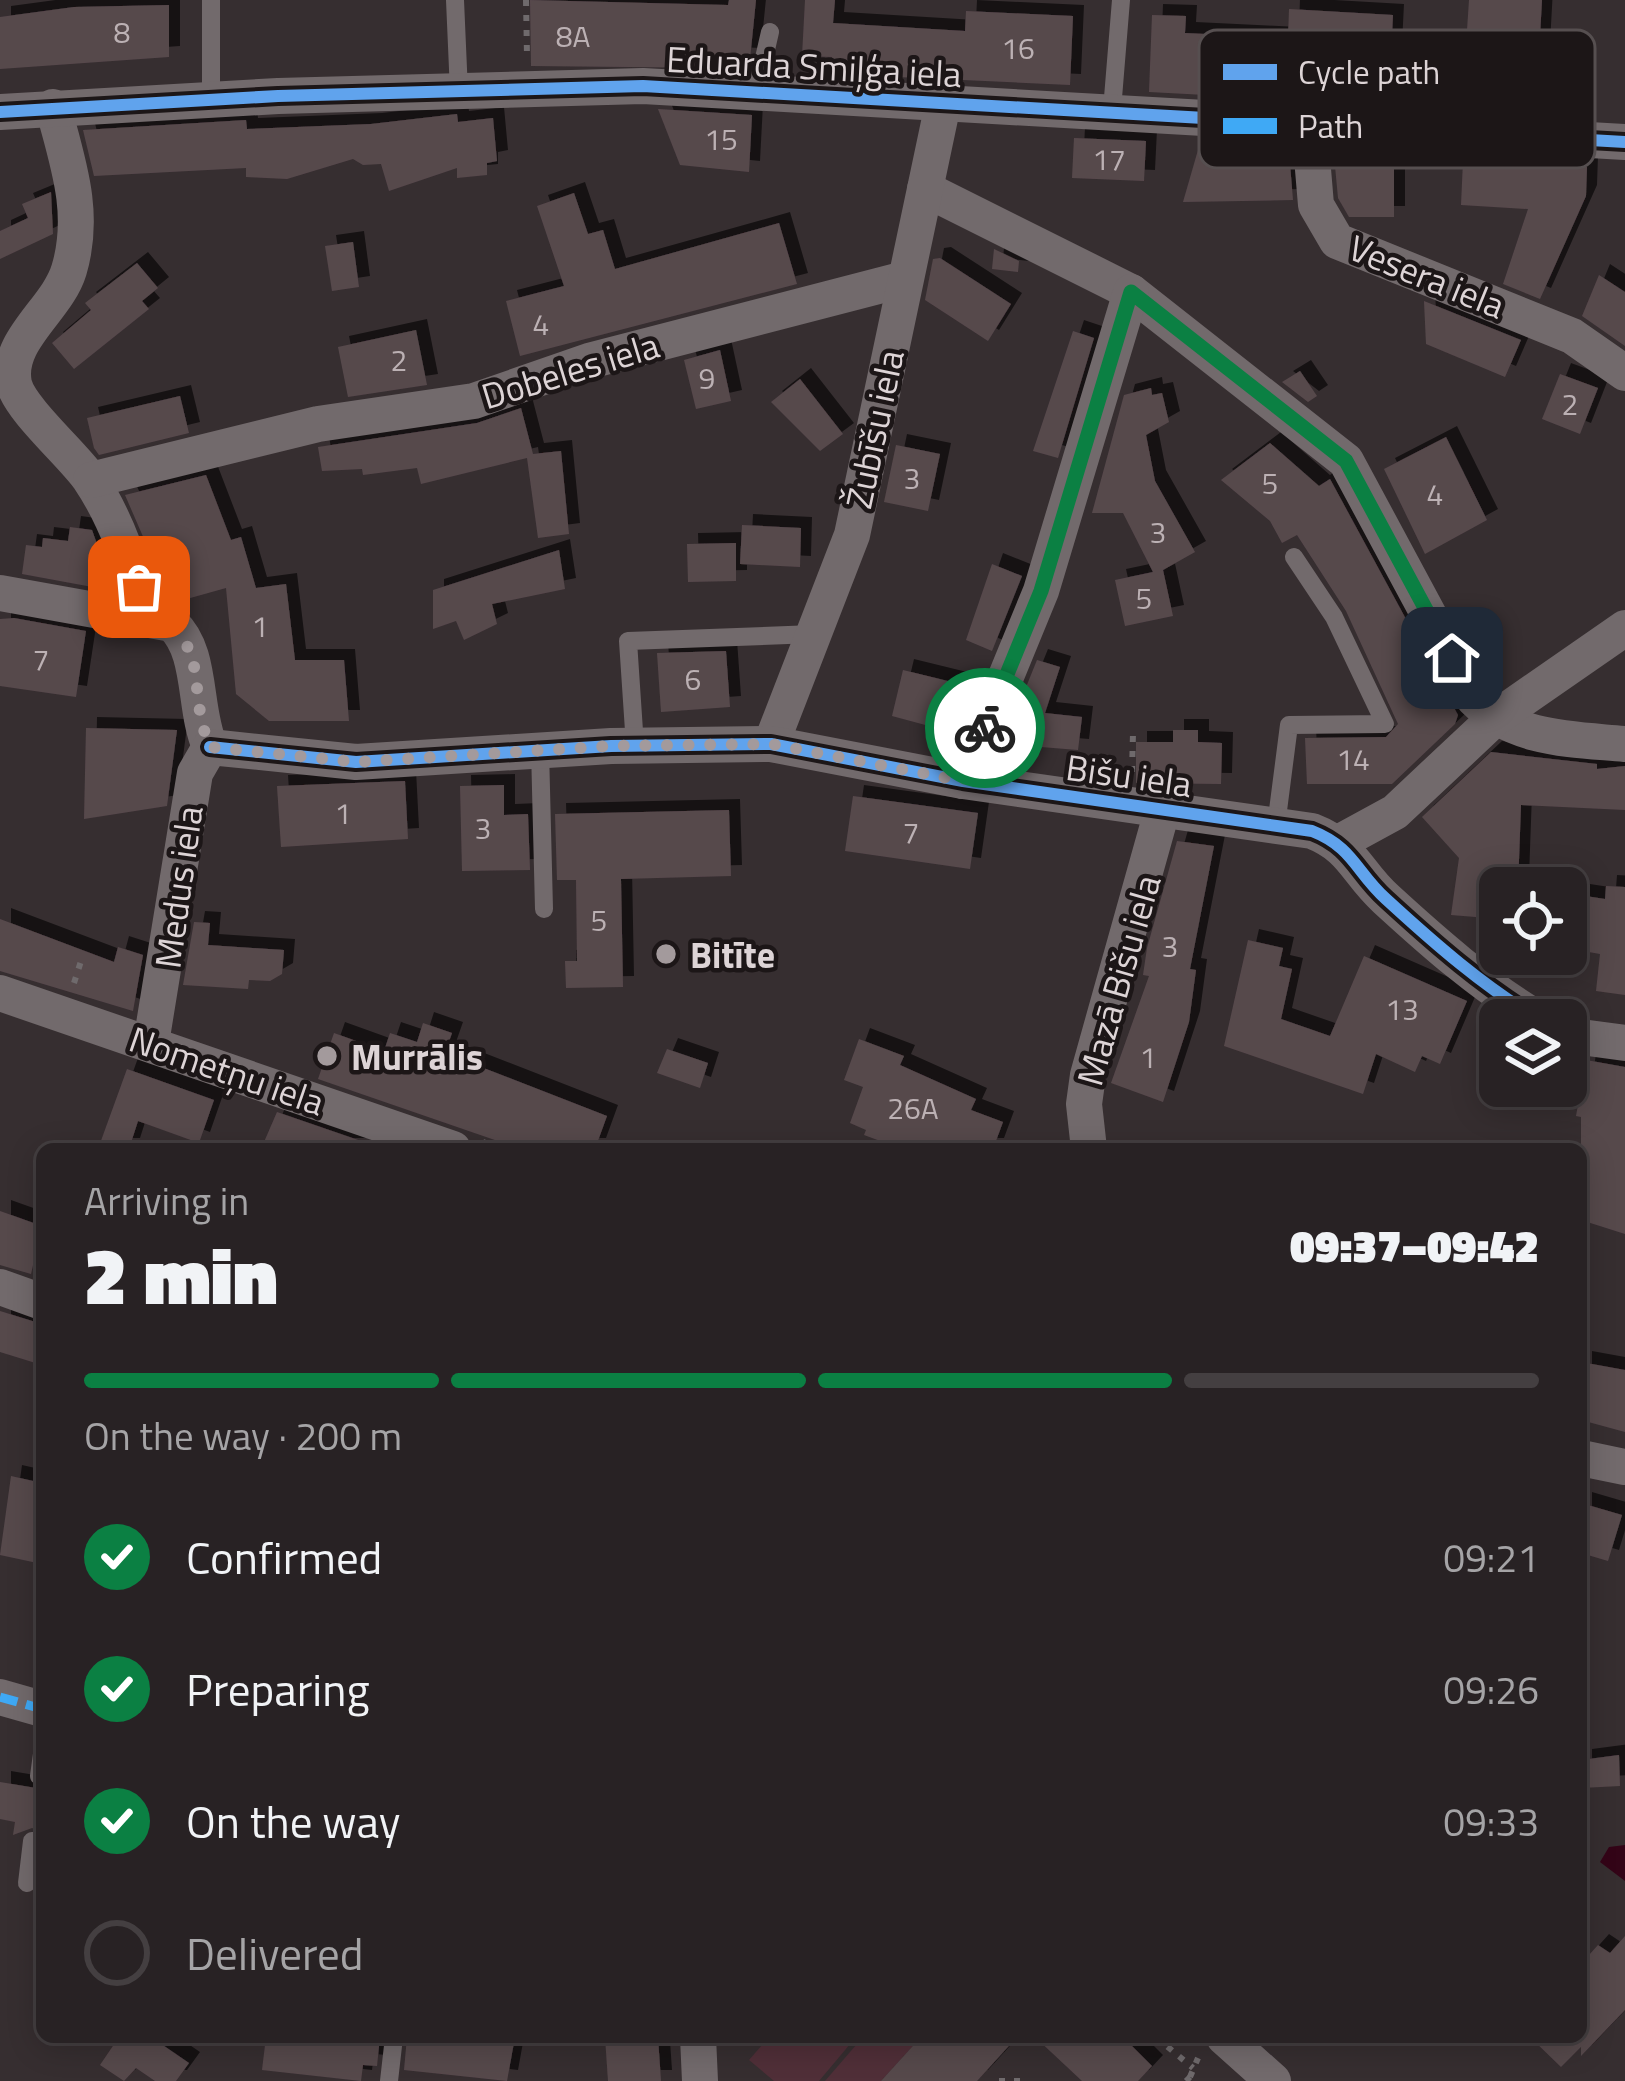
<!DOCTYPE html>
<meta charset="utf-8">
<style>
:root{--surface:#282224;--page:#302a2c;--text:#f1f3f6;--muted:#a5a4a6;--line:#443f41;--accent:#0b8043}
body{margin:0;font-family:"Titillium Web",sans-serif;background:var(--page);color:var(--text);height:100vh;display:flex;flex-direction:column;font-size:45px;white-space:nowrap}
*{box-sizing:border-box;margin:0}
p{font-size:39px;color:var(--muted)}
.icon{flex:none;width:66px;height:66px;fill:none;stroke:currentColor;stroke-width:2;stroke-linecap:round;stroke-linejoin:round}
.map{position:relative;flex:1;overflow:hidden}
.drawer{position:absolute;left:36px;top:1143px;width:1551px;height:900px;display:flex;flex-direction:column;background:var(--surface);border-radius:18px;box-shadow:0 6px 30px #0003,0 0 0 3px var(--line)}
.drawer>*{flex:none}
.buttons{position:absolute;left:1479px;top:867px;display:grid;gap:24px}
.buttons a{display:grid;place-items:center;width:108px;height:108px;border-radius:18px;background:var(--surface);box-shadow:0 6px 30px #0003,0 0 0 3px var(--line);font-size:60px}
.pin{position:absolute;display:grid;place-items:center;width:102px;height:102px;color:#fff;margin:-51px;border-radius:24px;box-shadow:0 6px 18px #0006}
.courier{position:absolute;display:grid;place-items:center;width:120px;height:120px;margin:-60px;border:9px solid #0b8043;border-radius:50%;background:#fff;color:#222;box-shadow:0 3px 15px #0007}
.headline em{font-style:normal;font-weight:800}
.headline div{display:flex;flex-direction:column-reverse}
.headline{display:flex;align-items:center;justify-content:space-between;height:204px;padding:0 48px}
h1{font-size:78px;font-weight:800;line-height:90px}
.bar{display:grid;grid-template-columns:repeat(4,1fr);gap:18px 12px;align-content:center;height:144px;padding:0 48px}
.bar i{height:15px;border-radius:9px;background:var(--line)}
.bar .on{background:var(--accent)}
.bar p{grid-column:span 4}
ol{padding:0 48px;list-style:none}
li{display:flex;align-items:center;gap:36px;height:132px}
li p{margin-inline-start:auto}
li .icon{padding:12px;border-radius:50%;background:var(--accent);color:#fff;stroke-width:4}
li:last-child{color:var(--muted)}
li i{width:66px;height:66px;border:6px solid var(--line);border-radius:50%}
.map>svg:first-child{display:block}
.green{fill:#502f38}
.water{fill:#330417}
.building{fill:#57484c;filter:url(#shadow)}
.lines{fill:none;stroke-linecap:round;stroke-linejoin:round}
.path{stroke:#6f6a6c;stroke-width:6;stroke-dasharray:6 9;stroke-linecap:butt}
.service{stroke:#726a6c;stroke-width:18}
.minor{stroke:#726a6c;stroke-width:36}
.quiet{stroke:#3fa9f5;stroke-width:9;stroke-dasharray:18 9;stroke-linecap:butt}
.cycleway-casing{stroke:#1c1617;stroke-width:20}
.cycleway{stroke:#60a3ed;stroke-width:12}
.done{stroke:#a39a9c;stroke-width:12;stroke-dasharray:0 21.6}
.route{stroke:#0b8043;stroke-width:15}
.poi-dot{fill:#a39a9c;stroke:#1c1617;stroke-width:4.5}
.labels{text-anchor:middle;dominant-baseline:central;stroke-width:9;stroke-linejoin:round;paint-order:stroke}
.number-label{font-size:30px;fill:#bcb1b4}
.street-label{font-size:36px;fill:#ddd4d6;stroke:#1c1617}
.poi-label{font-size:36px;font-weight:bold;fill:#ddd4d6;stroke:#1c1617;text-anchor:start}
.key{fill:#1c1617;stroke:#564f50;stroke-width:3}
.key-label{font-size:33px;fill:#ddd4d6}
</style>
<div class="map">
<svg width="1625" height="2081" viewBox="0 0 1625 2081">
<defs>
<filter id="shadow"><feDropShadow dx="11" dy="-11" stdDeviation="0" flood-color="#0009"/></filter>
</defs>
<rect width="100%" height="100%" fill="#362e30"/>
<g class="green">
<polygon points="769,2037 856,2037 819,2081 774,2081 749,2060"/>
<polygon points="863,2037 921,2037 881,2081 825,2081"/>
</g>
<polygon class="water" points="1625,1845 1625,1881 1600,1862 1609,1847"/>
<g class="building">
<polygon points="530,0 728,5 729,0 756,0 750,59 725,58 725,68 531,66"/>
<polygon points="805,0 835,0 833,23 965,31 966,11 1073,16 1070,85 831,74 832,57 802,56"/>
<polygon points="1469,0 1542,0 1536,109 1391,106 1393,57 1465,61"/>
<polygon points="169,5 169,57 0,69 0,17 74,7"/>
<polygon points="1289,9 1393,15 1390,75 1282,69 1281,99 1149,92 1152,15 1186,16 1185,33 1288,38"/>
<polygon points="658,109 752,115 749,172 680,165"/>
<polygon points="457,114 458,122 493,118 497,161 487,163 487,175 457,178 457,168 389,191 381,164 363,165 353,159 287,179 246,177 246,168 94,176 83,130 246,120 247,129 371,124"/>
<polygon points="1074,138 1146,141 1144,181 1072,178"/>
<polygon points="1198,150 1289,152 1293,200 1183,202"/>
<polygon points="1334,155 1394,156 1394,217 1349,217 1338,198"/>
<polygon points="1463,161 1587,167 1586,196 1540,299 1503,284 1528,209 1461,205"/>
<polygon points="51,192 53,234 0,259 0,231 28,218 22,204"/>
<polygon points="574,193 588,234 603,230 615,269 779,223 797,284 520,356 506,301 564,286 537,206"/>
<polygon points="353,242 359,287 332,291 325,246"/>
<polygon points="994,249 1019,261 1018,272 992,269"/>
<polygon points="940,258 1011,304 988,341 925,300 933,259"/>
<polygon points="137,263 158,288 142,301 149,309 74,369 52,343 91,310 85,303"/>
<polygon points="1599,275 1625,292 1625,346 1582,316"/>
<polygon points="1424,301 1521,340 1505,377 1426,344"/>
<polygon points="416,330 427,385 348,397 338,347"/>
<polygon points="1073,331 1094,338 1058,458 1033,451"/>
<polygon points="720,350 731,401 696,409 684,360"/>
<polygon points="1300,371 1317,396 1308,402 1282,382"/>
<polygon points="1560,374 1598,388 1580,434 1542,419"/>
<polygon points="800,379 843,434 820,451 771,402"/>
<polygon points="1151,388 1152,395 1162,393 1169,422 1146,435 1155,481 1195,552 1163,570 1173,616 1125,626 1115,580 1153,572 1123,513 1092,513 1124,395"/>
<polygon points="180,396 189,433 99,455 94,448 87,418"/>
<polygon points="521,408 533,454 561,451 569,534 538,538 527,458 421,484 417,468 363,475 362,469 322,471 318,447 477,423"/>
<polygon points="1446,437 1487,520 1425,554 1384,469"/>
<polygon points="1270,443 1319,486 1330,479 1458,715 1455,724 1392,784 1307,784 1305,738 1386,737 1398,724 1346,611 1297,535 1282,543 1270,521 1221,480"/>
<polygon points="896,445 940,454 928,511 884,502"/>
<polygon points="206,475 231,540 241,537 256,588 286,584 295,660 344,660 349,721 269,721 236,694 226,588 176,602 161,599 151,555 125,495"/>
<polygon points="742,525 801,528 800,567 740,564"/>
<polygon points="70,527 92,530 114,591 22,574 26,545 42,547 43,538 68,541"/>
<polygon points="736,543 736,581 688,582 687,544"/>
<polygon points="559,550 565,589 492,604 497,624 464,640 456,621 433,629 433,590"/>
<polygon points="992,564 1022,576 992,651 966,640"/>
<polygon points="14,618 86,631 76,697 0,686 0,619"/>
<polygon points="726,651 730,707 661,712 657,653"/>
<polygon points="1037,660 1060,667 1045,713 1082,717 1078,750 1003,744"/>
<polygon points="903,670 956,683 944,730 892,716"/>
<polygon points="86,728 177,730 167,806 84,819"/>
<polygon points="1173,730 1198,730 1198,742 1222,743 1221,784 1136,783 1136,742 1173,742"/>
<polygon points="1491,752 1597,764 1597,769 1625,766 1625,810 1521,805 1518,888 1500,888 1500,919 1451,915 1459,858 1422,817"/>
<polygon points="405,781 408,839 281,847 277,786"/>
<polygon points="504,785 504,815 528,814 530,870 462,871 460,786"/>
<polygon points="853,796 978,813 970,869 845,851"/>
<polygon points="729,810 731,876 621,879 623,987 566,988 565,961 577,961 576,880 557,880 555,814"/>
<polygon points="1177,841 1214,846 1190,969 1196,970 1189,1022 1163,1102 1111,1083 1149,976 1143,975 1147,948"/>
<polygon points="1606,886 1625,887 1625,995 1596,991 1600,954 1566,948 1566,893 1605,899"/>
<polygon points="0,919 114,962 118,947 143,955 133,1011 0,971"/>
<polygon points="194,922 210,923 208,945 284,950 282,974 270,981 249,980 248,989 183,985"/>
<polygon points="1248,940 1283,948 1279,966 1292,969 1281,1019 1330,1036 1364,956 1467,1001 1440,1064 1422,1056 1415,1072 1376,1054 1363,1094 1224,1046"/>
<polygon points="423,1023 452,1033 445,1053 607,1116 595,1149 521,1149 318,1079 334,1033 384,1051 390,1033 417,1042"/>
<polygon points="859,1039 904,1056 900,1065 976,1099 971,1110 1003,1122 993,1149 902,1149 864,1135 866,1130 850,1123 863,1087 844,1080"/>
<polygon points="667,1049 708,1063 700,1088 657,1073"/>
<polygon points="1586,1060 1625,1067 1625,1234 1581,1220 1581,1117 1576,1116"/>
<polygon points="127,1069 214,1100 199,1143 138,1121 129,1149 98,1149"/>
<polygon points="277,1112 364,1142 361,1149 261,1149"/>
<polygon points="0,1211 42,1226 31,1274 0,1265"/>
<polygon points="0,1311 42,1324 42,1365 0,1352"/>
<polygon points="1581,1362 1625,1370 1625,1432 1581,1420"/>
<polygon points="11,1476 42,1483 37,1531 42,1532 42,1564 0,1555"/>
<polygon points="1581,1503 1622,1515 1608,1561 1581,1553"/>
<polygon points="1619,1755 1620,1786 1581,1788 1581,1760"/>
<polygon points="0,1782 42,1789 42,1832 32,1828 13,1835 15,1822 0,1819"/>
<polygon points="1625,1936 1625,2010 1581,2056 1581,2047 1561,2067 1530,2037 1581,2037 1581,1964 1598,1945 1610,1953"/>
<polygon points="119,2037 151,2037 189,2063 176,2081 155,2081 136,2068 124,2081 100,2065"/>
<polygon points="266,2037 380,2037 377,2066 363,2065 361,2081 262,2070"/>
<polygon points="407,2037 515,2037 507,2081 404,2070"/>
<polygon points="605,2037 658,2037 661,2081 608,2081"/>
<polygon points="921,2037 1017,2037 977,2081 881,2081"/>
<polygon points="1035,2037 1123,2037 1152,2066 1138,2081 1082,2081"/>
</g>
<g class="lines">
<g class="path">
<polyline points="526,0 527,56"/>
<polyline points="1132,772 1133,733"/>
<polyline points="74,983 82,958"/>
<polyline points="483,1142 503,1149"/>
<polyline points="1156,2037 1193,2068"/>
<polyline points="1190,2077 1198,2058"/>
<polyline points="999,2081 1027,2081"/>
<polyline points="1186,2081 1190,2077 1195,2081"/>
</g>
<g class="service">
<polyline points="455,0 459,92"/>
<polyline points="756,93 770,32"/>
<polyline points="211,99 211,0"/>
<polyline points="1112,110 1121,0"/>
<polyline points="635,746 628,641 814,634"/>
<polyline points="540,749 544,909"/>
<polyline points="1276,826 1289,725 1385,724 1334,617 1294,557"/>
<polyline points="39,1776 42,1754"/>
<polyline points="27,1883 32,1841"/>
<polyline points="389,2081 394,2037"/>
</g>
<g class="minor">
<path d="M 53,107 C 68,163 86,213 69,270 C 57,310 5,340 14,384 C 20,409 72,454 89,478 C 114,515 137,572 141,616"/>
<polyline points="0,112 278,96 643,86 1625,142"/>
<polyline points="1309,122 1316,205 1337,241 1572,336 1625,373"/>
<path d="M 925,189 L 1131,292 L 1346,461 L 1474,699 C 1515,740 1570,739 1625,744"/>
<polyline points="91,480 318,424 474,401 589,361 905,279"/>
<path d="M 0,593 L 172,624 C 203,652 193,708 210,747"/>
<polyline points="771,744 852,535 943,104"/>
<path d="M 210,747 L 356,762 L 611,746 L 771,744 L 963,781 L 1312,831 C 1353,847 1356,872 1386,899 C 1434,943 1484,987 1540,1020"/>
<polyline points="963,781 1041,591 1131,292"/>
<polyline points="1340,842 1395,812 1494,719 1625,628"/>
<polyline points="0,993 453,1149"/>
<polyline points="1566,1035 1625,1043"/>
<polyline points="151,1043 195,773 210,747"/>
<polyline points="1089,1149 1084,1104 1088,1075 1162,811"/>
<polyline points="0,1287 42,1302"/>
<polyline points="1581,1458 1625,1467"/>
<polyline points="0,1697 42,1709"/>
<polyline points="698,2037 700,2081"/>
<polyline points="1224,2037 1273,2081"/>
</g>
<g class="quiet">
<polyline points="140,605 186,613"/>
<polyline points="0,1697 42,1709"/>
</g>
<g class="cycleway-casing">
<g id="cycleway">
<polyline points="0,112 278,96 643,86 1625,142"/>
<path d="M 210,747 L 356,762 L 611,746 L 771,744 L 963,781 L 1312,831 C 1353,847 1356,872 1386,899 C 1434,943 1484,987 1540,1020"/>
</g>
</g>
<use href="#cycleway" class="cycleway"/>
</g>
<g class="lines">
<path class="done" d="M 139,587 L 141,616 C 216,635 184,686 210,747 L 356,762 L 611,746 L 771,744 L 963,781 L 985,728"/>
<polyline class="route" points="985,728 1041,591 1131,292 1346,461 1452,658"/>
</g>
<g class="poi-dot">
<circle cx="666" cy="954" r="12"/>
<circle cx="327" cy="1056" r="12"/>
</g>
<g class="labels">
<g class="number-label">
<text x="122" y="32">8</text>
<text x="573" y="36">8A</text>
<text x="1018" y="48">16</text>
<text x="721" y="139">15</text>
<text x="1109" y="159">17</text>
<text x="541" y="324">4</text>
<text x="399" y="360">2</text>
<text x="707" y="378">9</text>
<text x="1570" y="404">2</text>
<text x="912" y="478">3</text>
<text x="1270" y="483">5</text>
<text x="1435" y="494">4</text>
<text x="1158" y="532">3</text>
<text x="1144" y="598">5</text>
<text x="260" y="626">1</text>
<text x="41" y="659">7</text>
<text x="693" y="679">6</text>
<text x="1353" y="759">14</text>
<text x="343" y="813">1</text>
<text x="483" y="828">3</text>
<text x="911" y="832">7</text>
<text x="599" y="920">5</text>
<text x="1170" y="946">3</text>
<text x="1402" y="1009">13</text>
<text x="1148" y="1057">1</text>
<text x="913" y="1108">26A</text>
</g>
<g class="street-label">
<text transform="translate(814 66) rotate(3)">Eduarda Smiļģa iela</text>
<text transform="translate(1427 276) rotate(22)">Vesera iela</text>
<text transform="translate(570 370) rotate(-17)">Dobeles iela</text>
<text transform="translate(874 429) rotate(-78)">Žubīšu iela</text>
<text transform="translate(1129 775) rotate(8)">Bišu iela</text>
<text transform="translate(178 887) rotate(-82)">Medus iela</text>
<text transform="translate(1118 980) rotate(-74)">Mazā Bišu iela</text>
<text transform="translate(227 1070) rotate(19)">Nometņu iela</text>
</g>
<g class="poi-label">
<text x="690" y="954">Bitīte</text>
<text x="351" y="1056">Murrālis</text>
</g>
</g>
<rect x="1199" y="30" width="396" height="138" rx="18" class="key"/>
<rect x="1223" y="64" width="54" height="16" fill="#60a3ed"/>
<rect x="1223" y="118" width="54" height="16" fill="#3fa9f5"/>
<g class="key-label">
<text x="1298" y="84">Cycle path</text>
<text x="1298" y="138">Path</text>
</g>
</svg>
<div class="buttons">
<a><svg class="icon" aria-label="locate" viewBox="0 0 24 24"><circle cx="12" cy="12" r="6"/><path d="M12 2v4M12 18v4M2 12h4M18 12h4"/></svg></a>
<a><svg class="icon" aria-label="layers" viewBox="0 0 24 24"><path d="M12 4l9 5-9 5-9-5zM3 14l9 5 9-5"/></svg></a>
</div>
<div class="pin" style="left:139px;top:587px;background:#ea580c"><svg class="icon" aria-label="bag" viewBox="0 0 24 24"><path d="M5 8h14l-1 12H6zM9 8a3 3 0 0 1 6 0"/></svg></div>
<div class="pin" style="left:1452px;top:658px;background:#1f2937"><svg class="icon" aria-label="home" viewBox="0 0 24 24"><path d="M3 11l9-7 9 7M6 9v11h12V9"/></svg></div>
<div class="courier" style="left:985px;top:728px"><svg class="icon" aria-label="bike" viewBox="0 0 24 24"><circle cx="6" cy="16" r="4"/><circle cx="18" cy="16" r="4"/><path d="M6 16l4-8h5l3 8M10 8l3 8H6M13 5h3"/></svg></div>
<section class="drawer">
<div class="headline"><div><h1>2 min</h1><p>Arriving in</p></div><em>09:37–09:42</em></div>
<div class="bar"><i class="on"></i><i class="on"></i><i class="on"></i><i></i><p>On the way · 200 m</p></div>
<ol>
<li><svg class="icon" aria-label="check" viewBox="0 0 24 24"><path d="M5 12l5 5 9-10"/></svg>Confirmed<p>09:21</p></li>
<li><svg class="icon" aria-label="check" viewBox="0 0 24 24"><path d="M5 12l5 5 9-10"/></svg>Preparing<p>09:26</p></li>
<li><svg class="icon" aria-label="check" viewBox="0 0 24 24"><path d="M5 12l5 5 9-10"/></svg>On the way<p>09:33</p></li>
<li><i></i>Delivered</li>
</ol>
</section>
</div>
